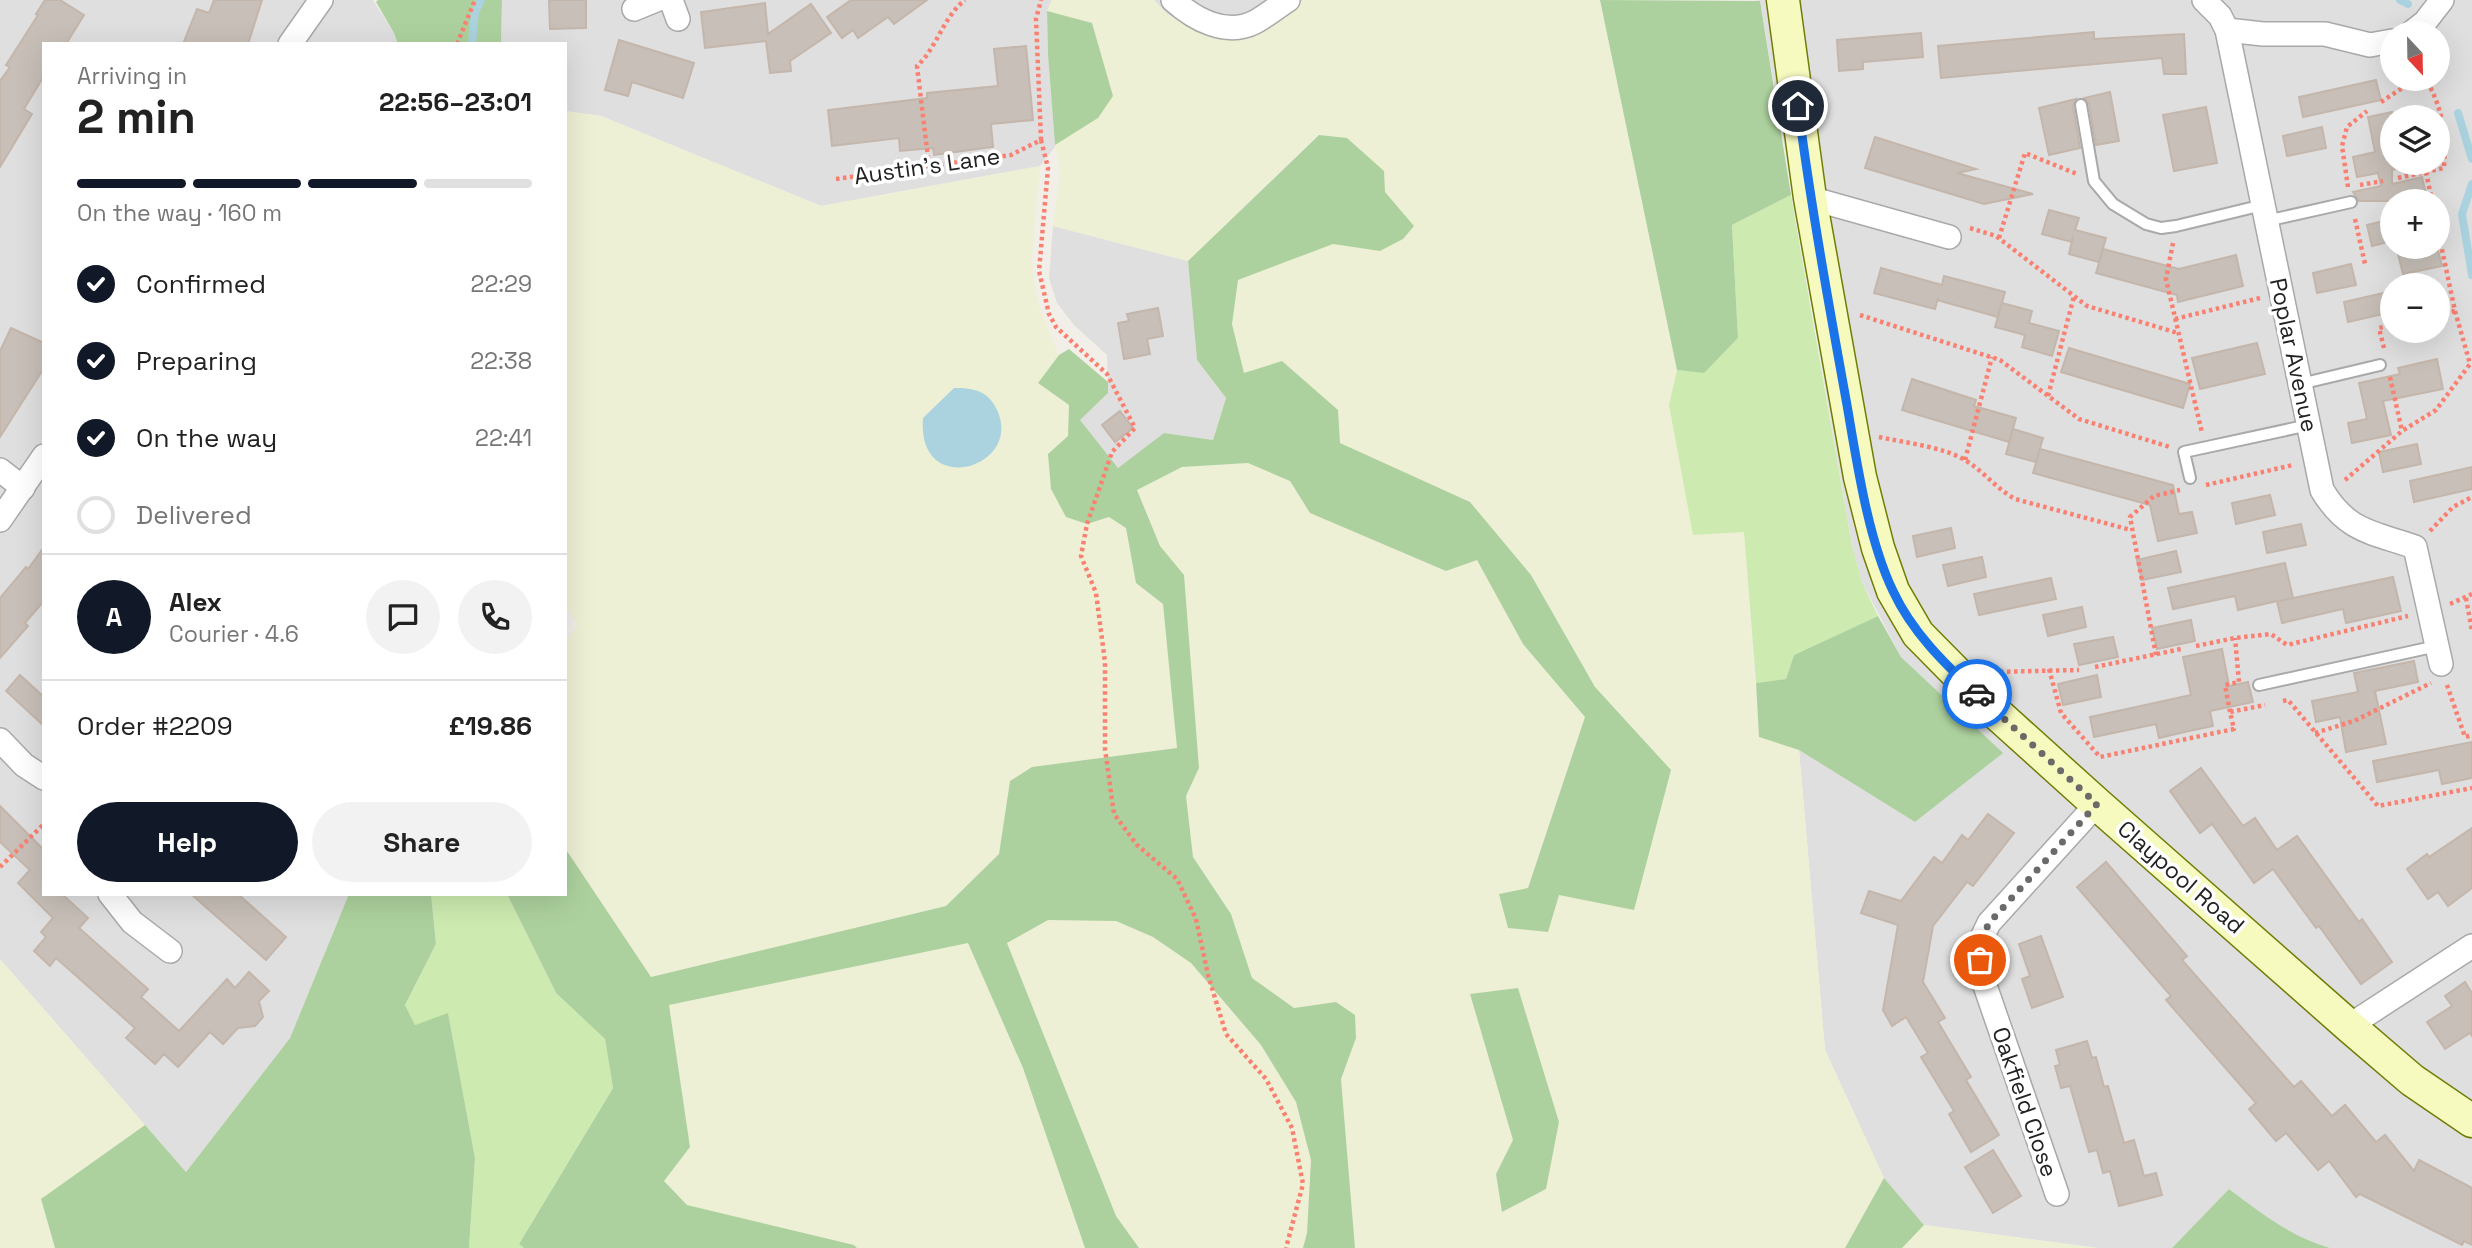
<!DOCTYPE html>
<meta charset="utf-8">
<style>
:root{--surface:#fff;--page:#f2f2f2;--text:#222;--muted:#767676;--line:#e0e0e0;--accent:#111827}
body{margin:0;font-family:"Space Grotesk",sans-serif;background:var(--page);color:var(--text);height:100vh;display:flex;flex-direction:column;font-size:26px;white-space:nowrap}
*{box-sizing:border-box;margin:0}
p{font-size:23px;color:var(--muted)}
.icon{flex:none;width:38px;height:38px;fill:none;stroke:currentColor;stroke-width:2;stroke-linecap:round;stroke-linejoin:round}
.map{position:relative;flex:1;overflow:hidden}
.panel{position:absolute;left:42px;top:42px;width:525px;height:854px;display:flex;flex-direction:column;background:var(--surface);border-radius:0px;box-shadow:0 7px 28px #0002}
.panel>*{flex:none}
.needle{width:46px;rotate:158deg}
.controls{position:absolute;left:2380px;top:21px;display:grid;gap:14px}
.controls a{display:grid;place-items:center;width:70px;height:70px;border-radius:50%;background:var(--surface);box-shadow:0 7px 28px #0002;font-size:35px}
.pin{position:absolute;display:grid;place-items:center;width:60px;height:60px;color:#fff;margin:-30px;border:4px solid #fff;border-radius:50%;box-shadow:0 2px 7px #0007}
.courier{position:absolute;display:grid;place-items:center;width:70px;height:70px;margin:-35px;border:5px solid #1a73e8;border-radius:50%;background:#fff;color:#222;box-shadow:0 2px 9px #0007}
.summary em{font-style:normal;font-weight:600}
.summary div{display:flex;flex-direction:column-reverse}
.summary{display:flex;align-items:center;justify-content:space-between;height:119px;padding:0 35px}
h1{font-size:46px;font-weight:600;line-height:52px}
.bar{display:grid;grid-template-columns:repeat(4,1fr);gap:10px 7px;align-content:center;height:84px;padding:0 35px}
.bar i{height:9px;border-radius:5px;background:var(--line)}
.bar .active{background:var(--accent)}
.bar p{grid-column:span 4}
.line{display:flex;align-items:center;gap:18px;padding:0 35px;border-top:2px solid var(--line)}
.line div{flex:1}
.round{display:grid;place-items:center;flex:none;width:74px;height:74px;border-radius:37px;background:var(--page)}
ol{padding:0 35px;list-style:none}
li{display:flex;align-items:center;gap:21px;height:77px}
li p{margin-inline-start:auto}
li .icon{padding:7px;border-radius:50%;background:var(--accent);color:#fff;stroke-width:4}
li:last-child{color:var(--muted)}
li i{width:38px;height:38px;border:4px solid var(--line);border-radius:50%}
.action{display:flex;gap:14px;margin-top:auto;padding:14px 35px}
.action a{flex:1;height:80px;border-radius:42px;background:var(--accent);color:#fff;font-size:28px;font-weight:600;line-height:80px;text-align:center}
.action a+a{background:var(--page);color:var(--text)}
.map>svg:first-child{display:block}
.residential{fill:#e0dfdf;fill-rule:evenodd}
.farmland{fill:#eef0d5;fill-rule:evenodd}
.grass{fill:#cdebb0}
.forest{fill:#add19e}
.water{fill:#aad3df}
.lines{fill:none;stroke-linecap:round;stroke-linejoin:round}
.stream{stroke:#aad3df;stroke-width:8}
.building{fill:#c7bfb8;stroke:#c4b6ab;stroke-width:2}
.lane-casing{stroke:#a9a9a9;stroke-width:14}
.street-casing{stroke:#a9a9a9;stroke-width:26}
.secondary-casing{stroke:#707d05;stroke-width:35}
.path{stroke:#fa8072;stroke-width:4.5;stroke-dasharray:3.5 3.5;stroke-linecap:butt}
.lane{stroke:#fff;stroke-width:10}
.street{stroke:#fff;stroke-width:23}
.secondary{stroke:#f7fabf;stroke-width:32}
.done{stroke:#6b6a68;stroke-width:7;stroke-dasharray:0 12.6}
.route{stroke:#1a73e8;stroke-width:9}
.labels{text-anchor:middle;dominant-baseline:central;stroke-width:7;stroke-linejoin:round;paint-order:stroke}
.street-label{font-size:23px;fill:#222;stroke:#fff}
</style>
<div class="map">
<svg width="2472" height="1248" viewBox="0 0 2472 1248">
<rect width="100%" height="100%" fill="#f2efe9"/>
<g class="residential">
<polygon points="0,0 373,0 394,33 398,44 44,44 44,894 349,894 290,1038 186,1172 0,959"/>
<polygon points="502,0 1052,0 1047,11 1048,55 1055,147 1040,166 821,206 601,116 565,111 565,44 501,44"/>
<polygon points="1154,0 1304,0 1257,28 1191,26 1167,14"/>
<path d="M 1754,0 L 2472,0 L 2472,1248 L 2330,1248 L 2308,1242 L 2271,1221 L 2229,1189 L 2172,1248 L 2098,1248 L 1924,1225 L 1884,1178 L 1825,1050 L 1799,750 L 1915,822 L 2002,753 L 1901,657 L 1862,582 L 1852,546 L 1760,1 ZM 2392,33 L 2438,33 L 2438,79 L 2392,79 ZM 2392,117 L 2438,117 L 2438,163 L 2392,163 ZM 2392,201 L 2438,201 L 2438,247 L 2392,247 ZM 2392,285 L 2438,285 L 2438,331 L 2392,331 Z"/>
<polygon points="1053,226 1188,261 1197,360 1226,398 1213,440 1164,433 1118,468 1079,420 1108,393 1107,355 1074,325 1057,303 1049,278"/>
</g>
<g class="farmland">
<path d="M 1052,0 L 1154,0 L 1167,14 L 1190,26 L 1257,28 L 1304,0 L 1600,0 L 1677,370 L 1669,405 L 1694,535 L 1744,531 L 1759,737 L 1799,750 L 1825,1050 L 1884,1178 L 1845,1248 L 1355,1248 L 1341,1079 L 1356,1038 L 1336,1002 L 1295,1008 L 1252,979 L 1231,914 L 1193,857 L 1186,796 L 1199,768 L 1184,576 L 1160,546 L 1137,489 L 1182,467 L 1248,463 L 1290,481 L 1310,513 L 1446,571 L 1477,559 L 1523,644 L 1585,717 L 1528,888 L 1559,894 L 1671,770 L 1595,687 L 1531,575 L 1470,502 L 1340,443 L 1244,373 L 1232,324 L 1238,280 L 1333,243 L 1380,251 L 1413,226 L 1385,192 L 1318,135 L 1188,261 L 1053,226 L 1060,172 L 1055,145 L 1098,118 L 1047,11 ZM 1470,994 L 1546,1189 L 1502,1212 L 1496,1174 L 1513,1140 Z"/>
<polygon points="565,111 601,116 821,206 1040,166 1032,260 1036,293 1041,312 1059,355 1039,383 1069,405 1068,436 1087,524 1109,517 1126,528 1136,583 1163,604 1177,748 1033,767 1010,781 999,854 946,906 650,977 565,848 565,642 578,625 565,605"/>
<polygon points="1081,919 1116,921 1153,937 1191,963 1261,1045 1296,1102 1311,1160 1307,1234 1303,1248 1139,1248 1116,1216 1007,943 1048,920"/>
<polygon points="968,943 1023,1068 1085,1248 857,1248 854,1245 687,1205 664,1181 690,1147 669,1005"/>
<polygon points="0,959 145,1125 41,1199 55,1248 0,1248"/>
<polygon points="1924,1225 2098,1248 1902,1248"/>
</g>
<g class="grass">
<polygon points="1791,195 1852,546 1862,582 1878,616 1794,655 1786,679 1756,683 1744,532 1693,535 1669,405 1677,370 1704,372 1738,338 1732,225"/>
<polygon points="431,894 507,894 556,993 605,1039 613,1088 519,1244 524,1248 469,1248 475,1158 448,1014 415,1025 405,1005 436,944"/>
</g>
<g class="forest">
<polygon points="378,0 502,0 501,44 398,44 394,33 376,2"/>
<polygon points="1600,0 1760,1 1791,195 1732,225 1738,338 1704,373 1677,370"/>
<polygon points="1047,11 1092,23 1113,96 1098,118 1055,145 1048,55"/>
<polygon points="1319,135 1347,138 1384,171 1385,192 1414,226 1403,239 1380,251 1333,244 1238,280 1232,324 1244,373 1282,361 1338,410 1340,443 1470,502 1531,575 1595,687 1671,770 1634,910 1559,895 1548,932 1508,928 1499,894 1528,888 1585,717 1523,644 1477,560 1446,571 1310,513 1290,481 1248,463 1182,467 1137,490 1160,546 1184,575 1199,768 1186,796 1193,857 1231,914 1252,978 1294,1008 1336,1002 1355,1015 1356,1038 1341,1079 1355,1248 1303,1248 1307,1233 1311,1160 1296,1102 1261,1045 1191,963 1153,937 1116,921 1048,920 1007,943 1116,1216 1139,1248 1085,1248 1023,1068 968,943 669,1005 690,1147 664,1181 687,1205 854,1245 857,1248 524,1248 519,1244 613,1088 605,1039 556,993 507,894 565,894 565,848 651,977 946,906 999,854 1010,781 1032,767 1177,748 1163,604 1136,583 1126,528 1109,517 1087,524 1066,517 1051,489 1048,454 1068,436 1069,405 1038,383 1059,355 1069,349 1108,382 1108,393 1080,420 1118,468 1164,433 1213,440 1226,398 1197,360 1188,261"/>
<polygon points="1878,616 1901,657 2003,753 1915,822 1799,750 1759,737 1756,683 1786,679 1794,655"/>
<polygon points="349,894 431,894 436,944 405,1005 415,1025 448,1013 475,1158 469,1248 55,1248 41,1199 145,1125 186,1172 290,1038"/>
<polygon points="1518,988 1559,1122 1546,1189 1502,1212 1496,1174 1513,1140 1470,994"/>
<polygon points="1884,1178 1924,1225 1902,1248 1845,1248"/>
<path d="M 2229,1189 C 2261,1213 2291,1237 2330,1248 L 2172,1248 Z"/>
</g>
<path class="water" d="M 954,388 C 972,388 986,390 995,406 C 1029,466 916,502 923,418 Z"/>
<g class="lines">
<g class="stream">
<polyline points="2400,0 2408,4"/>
<polyline points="472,44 475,12 481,0"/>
<polyline points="2458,113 2472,159"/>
<polyline points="2472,184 2462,214 2472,275"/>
</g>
</g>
<g class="building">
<polygon points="45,0 60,0 84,15 66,44 44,44 44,76 24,109 32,114 0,167 0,81 10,67 6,65 38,15 36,14"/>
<polygon points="214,0 262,0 248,44 183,44 197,9 209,13"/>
<polygon points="549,0 586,0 586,28 550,29"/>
<polygon points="851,0 927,0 894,24 888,17 858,38 853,30 842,38 827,17"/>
<polygon points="765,3 768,34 811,4 831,33 790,61 791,71 770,73 766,41 705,48 701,12"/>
<polygon points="2094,32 2094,39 2184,34 2186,74 2164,74 2162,58 1941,78 1938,46"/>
<polygon points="1921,33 1923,57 1863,62 1863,69 1839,71 1837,40"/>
<polygon points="619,40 694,63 683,98 632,82 628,96 605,90"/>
<polygon points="1026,46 1033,120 991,124 993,147 934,155 933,148 900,151 899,138 832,146 828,110 927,98 927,93 998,86 994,49"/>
<polygon points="2376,80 2381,100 2303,117 2299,97"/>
<polygon points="2110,92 2119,141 2096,145 2089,104 2084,98"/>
<polygon points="2076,99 2073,106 2080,148 2049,155 2039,108"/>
<polygon points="2206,107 2217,163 2174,171 2163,115"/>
<polygon points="2392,112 2392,163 2395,163 2396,169 2392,170 2392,184 2422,177 2427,198 2410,201 2359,201 2353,192 2381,186 2378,173 2357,177 2353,157 2375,152 2368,117"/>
<polygon points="2322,127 2326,148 2287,156 2283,136"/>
<polygon points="1875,137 1976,169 1957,173 2033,194 1984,204 1865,168"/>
<polygon points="2049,210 2079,218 2075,230 2106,238 2099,262 2069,254 2073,236 2072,242 2042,234"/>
<polygon points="2392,219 2392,241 2372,246 2367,225"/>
<polygon points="2432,247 2437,247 2442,266 2403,274 2398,254"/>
<polygon points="2103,249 2179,269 2236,255 2243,286 2178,302 2177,295 2096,273"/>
<polygon points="2351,264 2356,285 2317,293 2313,273"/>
<polygon points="1881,268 1942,285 1944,276 2005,292 1998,317 1937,300 1938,298 1935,309 1874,293"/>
<polygon points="2392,291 2392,312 2348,322 2344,302"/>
<polygon points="2002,303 2032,311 2029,323 2059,331 2052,356 2022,347 2025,335 1995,327"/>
<polygon points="1158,308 1163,336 1147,339 1150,354 1124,359 1118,323 1129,321 1127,314"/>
<polygon points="11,328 44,343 44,368 0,437 0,351"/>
<polygon points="2257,343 2265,374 2200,389 2192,358"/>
<polygon points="2069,348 2190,384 2183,408 2061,372"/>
<polygon points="2437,359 2443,389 2383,401 2391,435 2352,443 2348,423 2367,419 2359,383 2400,374 2398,368"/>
<polygon points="1912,379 1976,400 1974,406 2016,418 2009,442 1902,410"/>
<polygon points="1120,411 1133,428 1115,442 1102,425"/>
<polygon points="2013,429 2043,438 2036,462 2006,454"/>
<polygon points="2417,444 2421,464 2383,472 2379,452"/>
<polygon points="2040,449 2173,485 2179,514 2192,512 2197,533 2158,541 2150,505 2033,473"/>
<polygon points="2472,467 2472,489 2414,502 2410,481"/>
<polygon points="2270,495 2275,515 2236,524 2232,503"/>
<polygon points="2301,524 2306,545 2267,553 2263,532"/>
<polygon points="1951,528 1955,548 1917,557 1913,536"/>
<polygon points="44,547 44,601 25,623 28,626 0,658 0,598 26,567 28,569"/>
<polygon points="2176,551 2181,572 2142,580 2137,560"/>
<polygon points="1982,557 1986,577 1948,586 1943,565"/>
<polygon points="2285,563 2293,598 2279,601 2393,577 2401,611 2346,623 2343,609 2282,623 2277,601 2238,610 2235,596 2173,609 2168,588"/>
<polygon points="2051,578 2056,599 1979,615 1974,594"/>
<polygon points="2082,607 2086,627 2048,636 2043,615"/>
<polygon points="2191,620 2195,641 2157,649 2152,628"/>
<polygon points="2113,637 2118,657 2079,665 2074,644"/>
<polygon points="2222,649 2229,686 2248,682 2253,702 2210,711 2213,726 2189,731 2159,738 2156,724 2094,737 2090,717 2191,695 2183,657"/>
<polygon points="2414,661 2418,682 2375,691 2386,744 2346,752 2340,717 2316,722 2312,701 2358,692 2354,673"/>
<polygon points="20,675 44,697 44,726 6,691"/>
<polygon points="2097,675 2101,697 2063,705 2058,684"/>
<polygon points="2472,742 2472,778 2442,784 2439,770 2377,782 2373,761"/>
<polygon points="2201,768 2243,826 2255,818 2277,850 2297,836 2359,922 2362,919 2392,962 2361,984 2319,926 2316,928 2273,869 2254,883 2212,824 2200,833 2170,791"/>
<polygon points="0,806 44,850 44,894 62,894 88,918 79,928 148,989 141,997 179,1031 227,979 235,988 249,972 269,991 259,1001 263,1017 255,1026 238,1028 223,1044 210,1032 178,1067 164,1054 155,1064 126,1038 135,1028 56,958 50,966 34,951 46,937 41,932 53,918 18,883 30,870 0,842"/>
<polygon points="1988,814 2014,833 1973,886 1967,882 1933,926 1923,982 1945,1018 1938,1022 1971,1077 1966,1080 1999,1135 1971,1152 1949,1114 1954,1111 1921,1057 1928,1053 1906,1017 1892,1026 1883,1010 1898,925 1861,913 1869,891 1901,901 1934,857 1942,863 1962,835 1968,840"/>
<polygon points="2472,828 2472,888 2448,906 2438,892 2428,899 2407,869 2427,854 2429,857"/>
<polygon points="2106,862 2187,956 2182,960 2294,1087 2301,1081 2332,1116 2345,1105 2376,1142 2385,1135 2414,1171 2419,1160 2472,1188 2472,1245 2464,1241 2462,1245 2360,1194 2356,1197 2329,1161 2318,1170 2286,1133 2276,1141 2249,1109 2256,1103 2166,1000 2171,996 2077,887"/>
<polygon points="191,894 238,894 286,937 266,960"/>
<polygon points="2041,936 2063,997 2032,1008 2022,979 2030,976 2019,944"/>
<polygon points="2465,982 2472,993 2472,1036 2470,1033 2445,1049 2427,1022 2452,1006 2445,996"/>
<polygon points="2087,1041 2092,1058 2096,1057 2104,1087 2108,1086 2124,1143 2134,1140 2144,1176 2156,1173 2162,1195 2119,1206 2110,1171 2103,1173 2097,1150 2089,1152 2070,1086 2061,1088 2055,1066 2060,1065 2056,1050"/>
<polygon points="1993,1150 2021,1196 1993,1213 1965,1167"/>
</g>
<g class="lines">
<g class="lane-casing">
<g id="lane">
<polyline points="2081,105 2094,181 2113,204 2146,224 2161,228 2176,226 2263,205"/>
<polyline points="2266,221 2351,202"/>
<polyline points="2300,384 2380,365"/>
<polyline points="2190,478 2184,452 2309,425"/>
<polyline points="2259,685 2437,646"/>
</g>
</g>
<g class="street-casing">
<g id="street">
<polyline points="671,0 678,19"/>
<path d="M 1173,0 C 1194,19 1226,37 1255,22 C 1266,16 1277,7 1288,0"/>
<path d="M 2204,0 L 2220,16 L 2227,30 L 2322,490 C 2347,532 2372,532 2415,547 L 2441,664"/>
<polyline points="634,9 656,0"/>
<polyline points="2227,30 2263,34 2325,34 2370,45 2392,41"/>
<polyline points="2411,33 2425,22 2442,0"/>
<polyline points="290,44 321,0"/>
<polyline points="1810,198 1949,237"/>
<polyline points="0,470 23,488"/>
<polyline points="0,520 44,456"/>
<polyline points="0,740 24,765 44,778"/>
<polyline points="110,894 132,922 170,951"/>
<polyline points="2349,1026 2472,946"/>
<polyline points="2057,1194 1981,974 1978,946 1989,923 2097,804"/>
</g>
</g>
<g class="secondary-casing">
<polyline id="secondary" points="1783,0 1810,198 1860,477 1878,548 1893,591 1918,634 1995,712 2097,804 2349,1026 2412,1080 2472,1121"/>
</g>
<g class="path">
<polyline points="457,44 475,0"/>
<polyline points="2381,102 2416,79"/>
<polyline points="1041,140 1048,168 1039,271 1049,314 1056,327 1107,374 1135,428 1112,452 1087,524 1081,556 1096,593 1105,662 1105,749 1114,814 1137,845 1177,879 1196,919 1208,975 1226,1034 1266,1079 1292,1128 1303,1184 1286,1248"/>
<path d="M 929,166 L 917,66 C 937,48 943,17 965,0"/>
<polyline points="2426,172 2432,201"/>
<path d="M 2398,178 L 2444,168 C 2446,132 2443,110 2426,79"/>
<polyline points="836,179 1011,155 1041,140 1036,19 1041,0"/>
<polyline points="2360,185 2383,181"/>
<polyline points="2348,187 2342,146 2347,127 2367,111"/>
<polyline points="2355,219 2365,264"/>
<polyline points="1970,228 1996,236 2087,306 2178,333"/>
<polyline points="1999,238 2025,153 2077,174"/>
<polyline points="2173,243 2166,279 2202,433"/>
<polyline points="1860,315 2000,360 2079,419 2170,447"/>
<polyline points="2438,315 2455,311"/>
<polyline points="2175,319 2260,298"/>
<polyline points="2384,348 2379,328 2392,325"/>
<polyline points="2390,377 2402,431"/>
<polyline points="2048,396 2074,296"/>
<path d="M 1879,437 C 1906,443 1946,447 1968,462 C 1985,473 1997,489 2015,499 L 2131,530"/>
<polyline points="1965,460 1992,357"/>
<polyline points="2345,480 2402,431 2436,410 2470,364 2455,311 2438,231"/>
<polyline points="2206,485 2293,465"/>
<polyline points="2430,531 2453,507 2472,497"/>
<polyline points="2466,598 2472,631"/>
<polyline points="2450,604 2472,594"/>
<polyline points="2196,646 2235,638 2271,634 2287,645 2408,616"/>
<polyline points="2156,655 2130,517 2154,496 2180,490"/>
<polyline points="2095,667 2181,649"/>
<polyline points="2049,669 2061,713 2100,757 2234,729 2230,712 2265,705"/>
<polyline points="1993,672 2079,670"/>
<polyline points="2447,685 2465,737 2472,735"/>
<polyline points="2283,701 2288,700 2378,806 2472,788"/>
<polyline points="2230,712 2225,685 2239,682 2235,638"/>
<polyline points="2315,733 2354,721 2431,683"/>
<polyline points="0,867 44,824"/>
</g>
<use href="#lane" class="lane"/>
<use href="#street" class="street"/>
<use href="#secondary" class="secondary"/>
</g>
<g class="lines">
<polyline class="done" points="1977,694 2097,804 1989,923 1978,946 1980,960"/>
<path class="route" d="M 1798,106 C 1811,206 1829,306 1847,405 C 1857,463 1868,539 1893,591 C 1912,632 1944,663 1977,694"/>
</g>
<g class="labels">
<g class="street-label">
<text transform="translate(927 166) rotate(-8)">Austin's Lane</text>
<text transform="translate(2294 355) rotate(78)">Poplar Avenue</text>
<text transform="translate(2181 877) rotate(41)">Claypool Road</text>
<text transform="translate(2025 1102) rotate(71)">Oakfield Close</text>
</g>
</g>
</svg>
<div class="controls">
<a><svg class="needle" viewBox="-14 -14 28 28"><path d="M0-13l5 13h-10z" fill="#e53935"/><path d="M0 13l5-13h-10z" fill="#767676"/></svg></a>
<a><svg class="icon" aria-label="layers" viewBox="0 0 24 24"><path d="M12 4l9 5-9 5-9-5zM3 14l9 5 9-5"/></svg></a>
<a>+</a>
<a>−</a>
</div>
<div class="pin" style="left:1980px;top:960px;background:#ea580c"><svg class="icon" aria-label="bag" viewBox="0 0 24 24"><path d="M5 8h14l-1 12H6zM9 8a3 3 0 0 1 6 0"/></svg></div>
<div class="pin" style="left:1798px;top:106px;background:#1f2937"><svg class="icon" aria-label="home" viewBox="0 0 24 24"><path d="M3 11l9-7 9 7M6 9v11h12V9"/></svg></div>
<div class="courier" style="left:1977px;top:694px"><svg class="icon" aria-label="car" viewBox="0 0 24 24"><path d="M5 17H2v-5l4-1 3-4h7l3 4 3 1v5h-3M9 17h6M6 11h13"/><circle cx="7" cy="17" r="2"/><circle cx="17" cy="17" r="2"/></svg></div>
<section class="panel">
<div class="summary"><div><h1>2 min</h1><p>Arriving in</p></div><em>22:56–23:01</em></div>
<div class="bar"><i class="active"></i><i class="active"></i><i class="active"></i><i></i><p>On the way · 160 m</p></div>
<ol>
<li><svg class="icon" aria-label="check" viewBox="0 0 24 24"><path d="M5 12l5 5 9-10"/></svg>Confirmed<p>22:29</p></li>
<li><svg class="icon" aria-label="check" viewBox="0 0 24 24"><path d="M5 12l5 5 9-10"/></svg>Preparing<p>22:38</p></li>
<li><svg class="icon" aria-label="check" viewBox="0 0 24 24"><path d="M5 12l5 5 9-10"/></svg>On the way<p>22:41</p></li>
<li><i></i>Delivered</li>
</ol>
<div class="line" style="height:126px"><b class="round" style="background:var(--accent);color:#fff">A</b><div><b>Alex</b><p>Courier · 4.6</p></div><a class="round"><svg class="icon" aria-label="chat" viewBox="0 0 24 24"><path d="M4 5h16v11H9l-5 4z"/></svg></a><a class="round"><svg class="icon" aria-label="phone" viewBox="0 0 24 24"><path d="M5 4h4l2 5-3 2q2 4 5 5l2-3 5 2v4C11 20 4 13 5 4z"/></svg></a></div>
<div class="line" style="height:91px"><div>Order #2209</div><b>£19.86</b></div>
<div class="action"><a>Help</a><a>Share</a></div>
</section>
</div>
